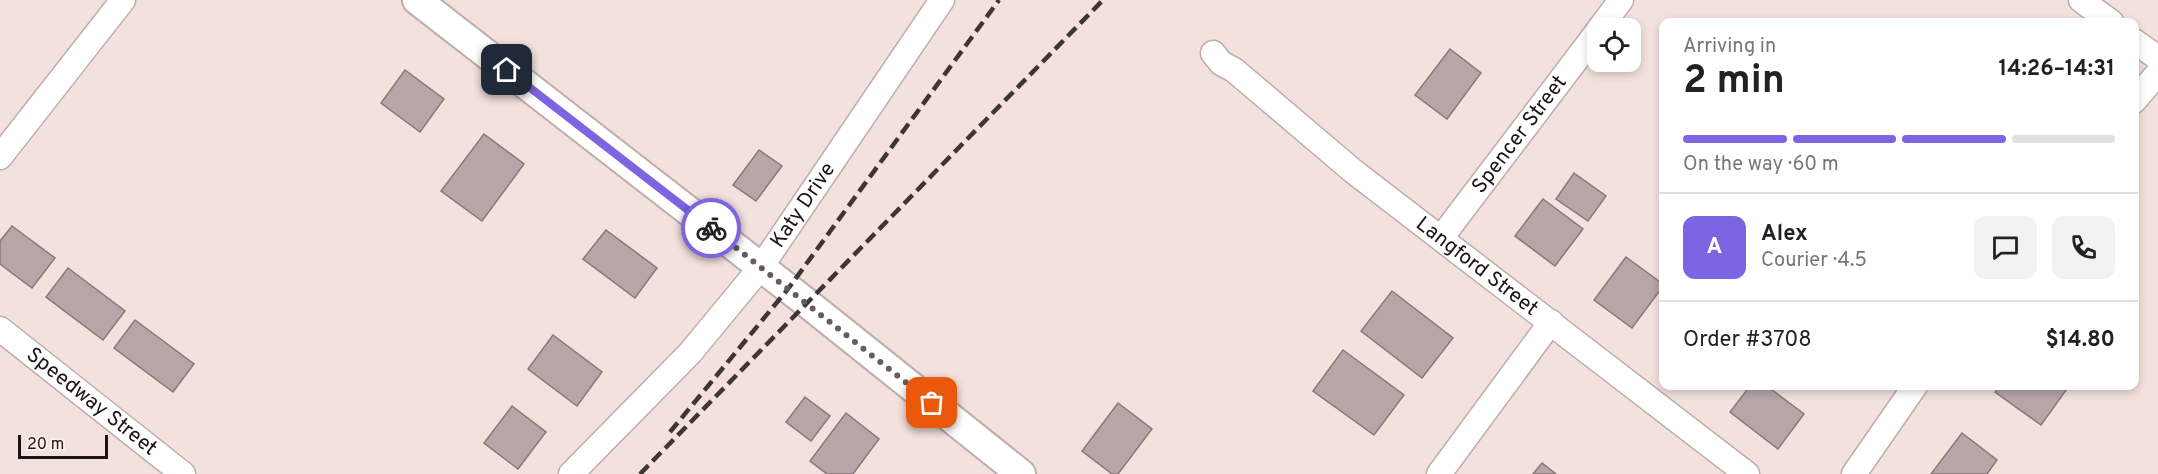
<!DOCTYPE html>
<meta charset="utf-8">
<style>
:root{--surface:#fff;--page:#f2f2f2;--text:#222;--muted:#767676;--line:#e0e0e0;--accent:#7d64e0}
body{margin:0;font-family:Overpass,sans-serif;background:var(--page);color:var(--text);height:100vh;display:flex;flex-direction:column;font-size:22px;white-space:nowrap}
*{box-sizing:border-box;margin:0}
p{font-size:20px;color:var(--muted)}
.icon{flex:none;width:33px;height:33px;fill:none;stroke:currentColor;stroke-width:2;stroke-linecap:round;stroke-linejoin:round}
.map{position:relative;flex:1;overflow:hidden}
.drawer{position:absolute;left:1659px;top:18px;width:480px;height:372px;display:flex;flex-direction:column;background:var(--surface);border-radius:12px;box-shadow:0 3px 9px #0003}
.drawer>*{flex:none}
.fabs{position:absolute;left:1587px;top:18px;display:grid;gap:12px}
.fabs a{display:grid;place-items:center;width:54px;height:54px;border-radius:12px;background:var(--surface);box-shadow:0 3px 9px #0003;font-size:30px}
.scale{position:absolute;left:18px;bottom:15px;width:90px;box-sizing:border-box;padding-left:6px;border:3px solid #1b1514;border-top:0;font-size:16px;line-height:21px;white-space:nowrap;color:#1b1514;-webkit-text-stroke:4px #fdefec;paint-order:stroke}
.pin{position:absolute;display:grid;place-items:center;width:51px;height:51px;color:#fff;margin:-26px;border-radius:12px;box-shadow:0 3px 9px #0006}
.courier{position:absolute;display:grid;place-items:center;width:60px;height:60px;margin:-30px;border:4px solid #7d64e0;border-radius:50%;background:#fff;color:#222;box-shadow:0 2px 8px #0007}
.headline em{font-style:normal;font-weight:700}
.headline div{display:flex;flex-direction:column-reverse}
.headline{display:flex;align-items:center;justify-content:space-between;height:102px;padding:0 24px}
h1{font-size:39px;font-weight:700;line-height:45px}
.bar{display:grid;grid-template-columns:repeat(4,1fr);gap:9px 6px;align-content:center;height:72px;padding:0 24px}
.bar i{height:8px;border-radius:4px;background:var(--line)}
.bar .current{background:var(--accent)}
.bar p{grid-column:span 4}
.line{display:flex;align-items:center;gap:15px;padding:0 24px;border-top:2px solid var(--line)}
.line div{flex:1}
.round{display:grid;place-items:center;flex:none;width:63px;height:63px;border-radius:12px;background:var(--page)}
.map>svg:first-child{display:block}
.building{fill:#b7a5a7;stroke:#887879;stroke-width:1.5}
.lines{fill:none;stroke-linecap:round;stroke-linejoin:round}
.minor-casing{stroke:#beada9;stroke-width:27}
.tertiary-casing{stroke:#beada9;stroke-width:32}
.minor{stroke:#fff;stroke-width:24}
.tertiary{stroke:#fff;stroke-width:28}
.rail{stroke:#3e3635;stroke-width:4.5;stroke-dasharray:12 6;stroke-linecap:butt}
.done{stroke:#675c5a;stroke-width:6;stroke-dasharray:0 10.8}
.route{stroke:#7d64e0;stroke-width:8}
.labels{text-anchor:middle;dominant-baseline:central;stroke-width:4.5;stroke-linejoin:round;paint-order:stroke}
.street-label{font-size:21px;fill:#1b1514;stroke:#fdefec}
</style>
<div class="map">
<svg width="2158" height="474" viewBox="0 0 2158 474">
<rect width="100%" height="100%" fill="#f3e1dd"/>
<g class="building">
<polygon points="1450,49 1481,73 1447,119 1415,95"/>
<polygon points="405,70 444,99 420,132 381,103"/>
<polygon points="484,134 524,164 482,221 441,191"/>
<polygon points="759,150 782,166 756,201 733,185"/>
<polygon points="1574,173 1606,196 1588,221 1556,199"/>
<polygon points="1543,199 1583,229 1555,266 1515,236"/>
<polygon points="12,226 55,258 32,288 0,264 0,241"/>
<polygon points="606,230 657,268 635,298 583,259"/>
<polygon points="1626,257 1664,285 1632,328 1594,300"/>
<polygon points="68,268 125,311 103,340 46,297"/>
<polygon points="1392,291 1453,338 1422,378 1361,331"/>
<polygon points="135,320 194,364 173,392 114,348"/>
<polygon points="553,335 602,372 577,406 528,369"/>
<polygon points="1343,350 1404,395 1374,435 1313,391"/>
<polygon points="1750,386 1767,386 1804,414 1778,449 1730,412"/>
<polygon points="2000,386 2069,386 2041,425 1995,392"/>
<polygon points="805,397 830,416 811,441 786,422"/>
<polygon points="1118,403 1152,429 1118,474 1112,474 1082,451"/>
<polygon points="512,406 546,432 518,469 484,443"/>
<polygon points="846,413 879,439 853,474 827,474 810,461"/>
<polygon points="1962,433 1997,460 1987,474 1931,474"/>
<polygon points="1542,463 1556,474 1533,474"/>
</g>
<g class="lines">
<g class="minor-casing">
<g id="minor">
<polyline points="2081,0 2111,22"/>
<polyline points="1600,28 1621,0"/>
<polyline points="2134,41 2158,58"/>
<path id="s1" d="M 1213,53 L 1221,63 L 1234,70 L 1353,171 L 1747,474"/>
<polyline points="2134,101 2158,73"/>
<polyline points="0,157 123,0"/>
<path id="s2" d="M 1441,238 L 1598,31"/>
<path id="s3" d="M 0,329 L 183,474"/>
<path id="s4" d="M 571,474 L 690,353 L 761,267 L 942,0"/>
<polyline points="1439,474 1551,322"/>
<polyline points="1854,474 1915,386"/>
</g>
</g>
<g class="tertiary-casing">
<polyline id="tertiary" points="417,0 807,303 1021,474"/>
</g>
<use href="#minor" class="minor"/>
<use href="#tertiary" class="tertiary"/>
<g class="rail">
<polyline points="670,432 788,289 999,0"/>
<polyline points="640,474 1103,0"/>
</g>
</g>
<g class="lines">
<polyline class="done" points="711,228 932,403"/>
<polyline class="route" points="507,70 711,228"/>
</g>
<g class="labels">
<g class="street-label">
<text stroke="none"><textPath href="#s2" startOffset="130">Spencer Street</textPath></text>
<text stroke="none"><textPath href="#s4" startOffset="356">Katy Drive</textPath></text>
<text stroke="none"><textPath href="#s1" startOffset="340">Langford Street</textPath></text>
<text stroke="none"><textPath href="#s3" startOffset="117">Speedway Street</textPath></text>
</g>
</g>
</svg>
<div class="fabs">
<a><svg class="icon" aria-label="locate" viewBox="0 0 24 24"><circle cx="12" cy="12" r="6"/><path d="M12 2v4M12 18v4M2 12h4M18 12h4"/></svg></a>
</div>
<div class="scale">20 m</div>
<div class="pin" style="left:932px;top:403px;background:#ea580c"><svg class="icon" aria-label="bag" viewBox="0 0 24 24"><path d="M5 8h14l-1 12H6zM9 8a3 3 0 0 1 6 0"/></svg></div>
<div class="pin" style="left:507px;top:70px;background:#1f2937"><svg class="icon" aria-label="home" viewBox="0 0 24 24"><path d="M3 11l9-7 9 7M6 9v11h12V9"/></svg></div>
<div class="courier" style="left:711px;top:228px"><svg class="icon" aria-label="bike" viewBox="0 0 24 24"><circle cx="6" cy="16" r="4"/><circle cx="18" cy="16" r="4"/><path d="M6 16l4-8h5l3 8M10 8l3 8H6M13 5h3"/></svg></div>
<section class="drawer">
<div class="headline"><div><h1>2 min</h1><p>Arriving in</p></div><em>14:26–14:31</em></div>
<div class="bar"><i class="current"></i><i class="current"></i><i class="current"></i><i></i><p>On the way · 60 m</p></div>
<div class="line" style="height:108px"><b class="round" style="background:var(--accent);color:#fff">A</b><div><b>Alex</b><p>Courier · 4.5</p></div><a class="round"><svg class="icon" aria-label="chat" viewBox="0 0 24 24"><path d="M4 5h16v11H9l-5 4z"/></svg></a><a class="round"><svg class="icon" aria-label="phone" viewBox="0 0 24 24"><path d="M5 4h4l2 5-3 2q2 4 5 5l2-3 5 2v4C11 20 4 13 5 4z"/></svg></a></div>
<div class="line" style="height:78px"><div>Order #3708</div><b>$14.80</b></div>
</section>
</div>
